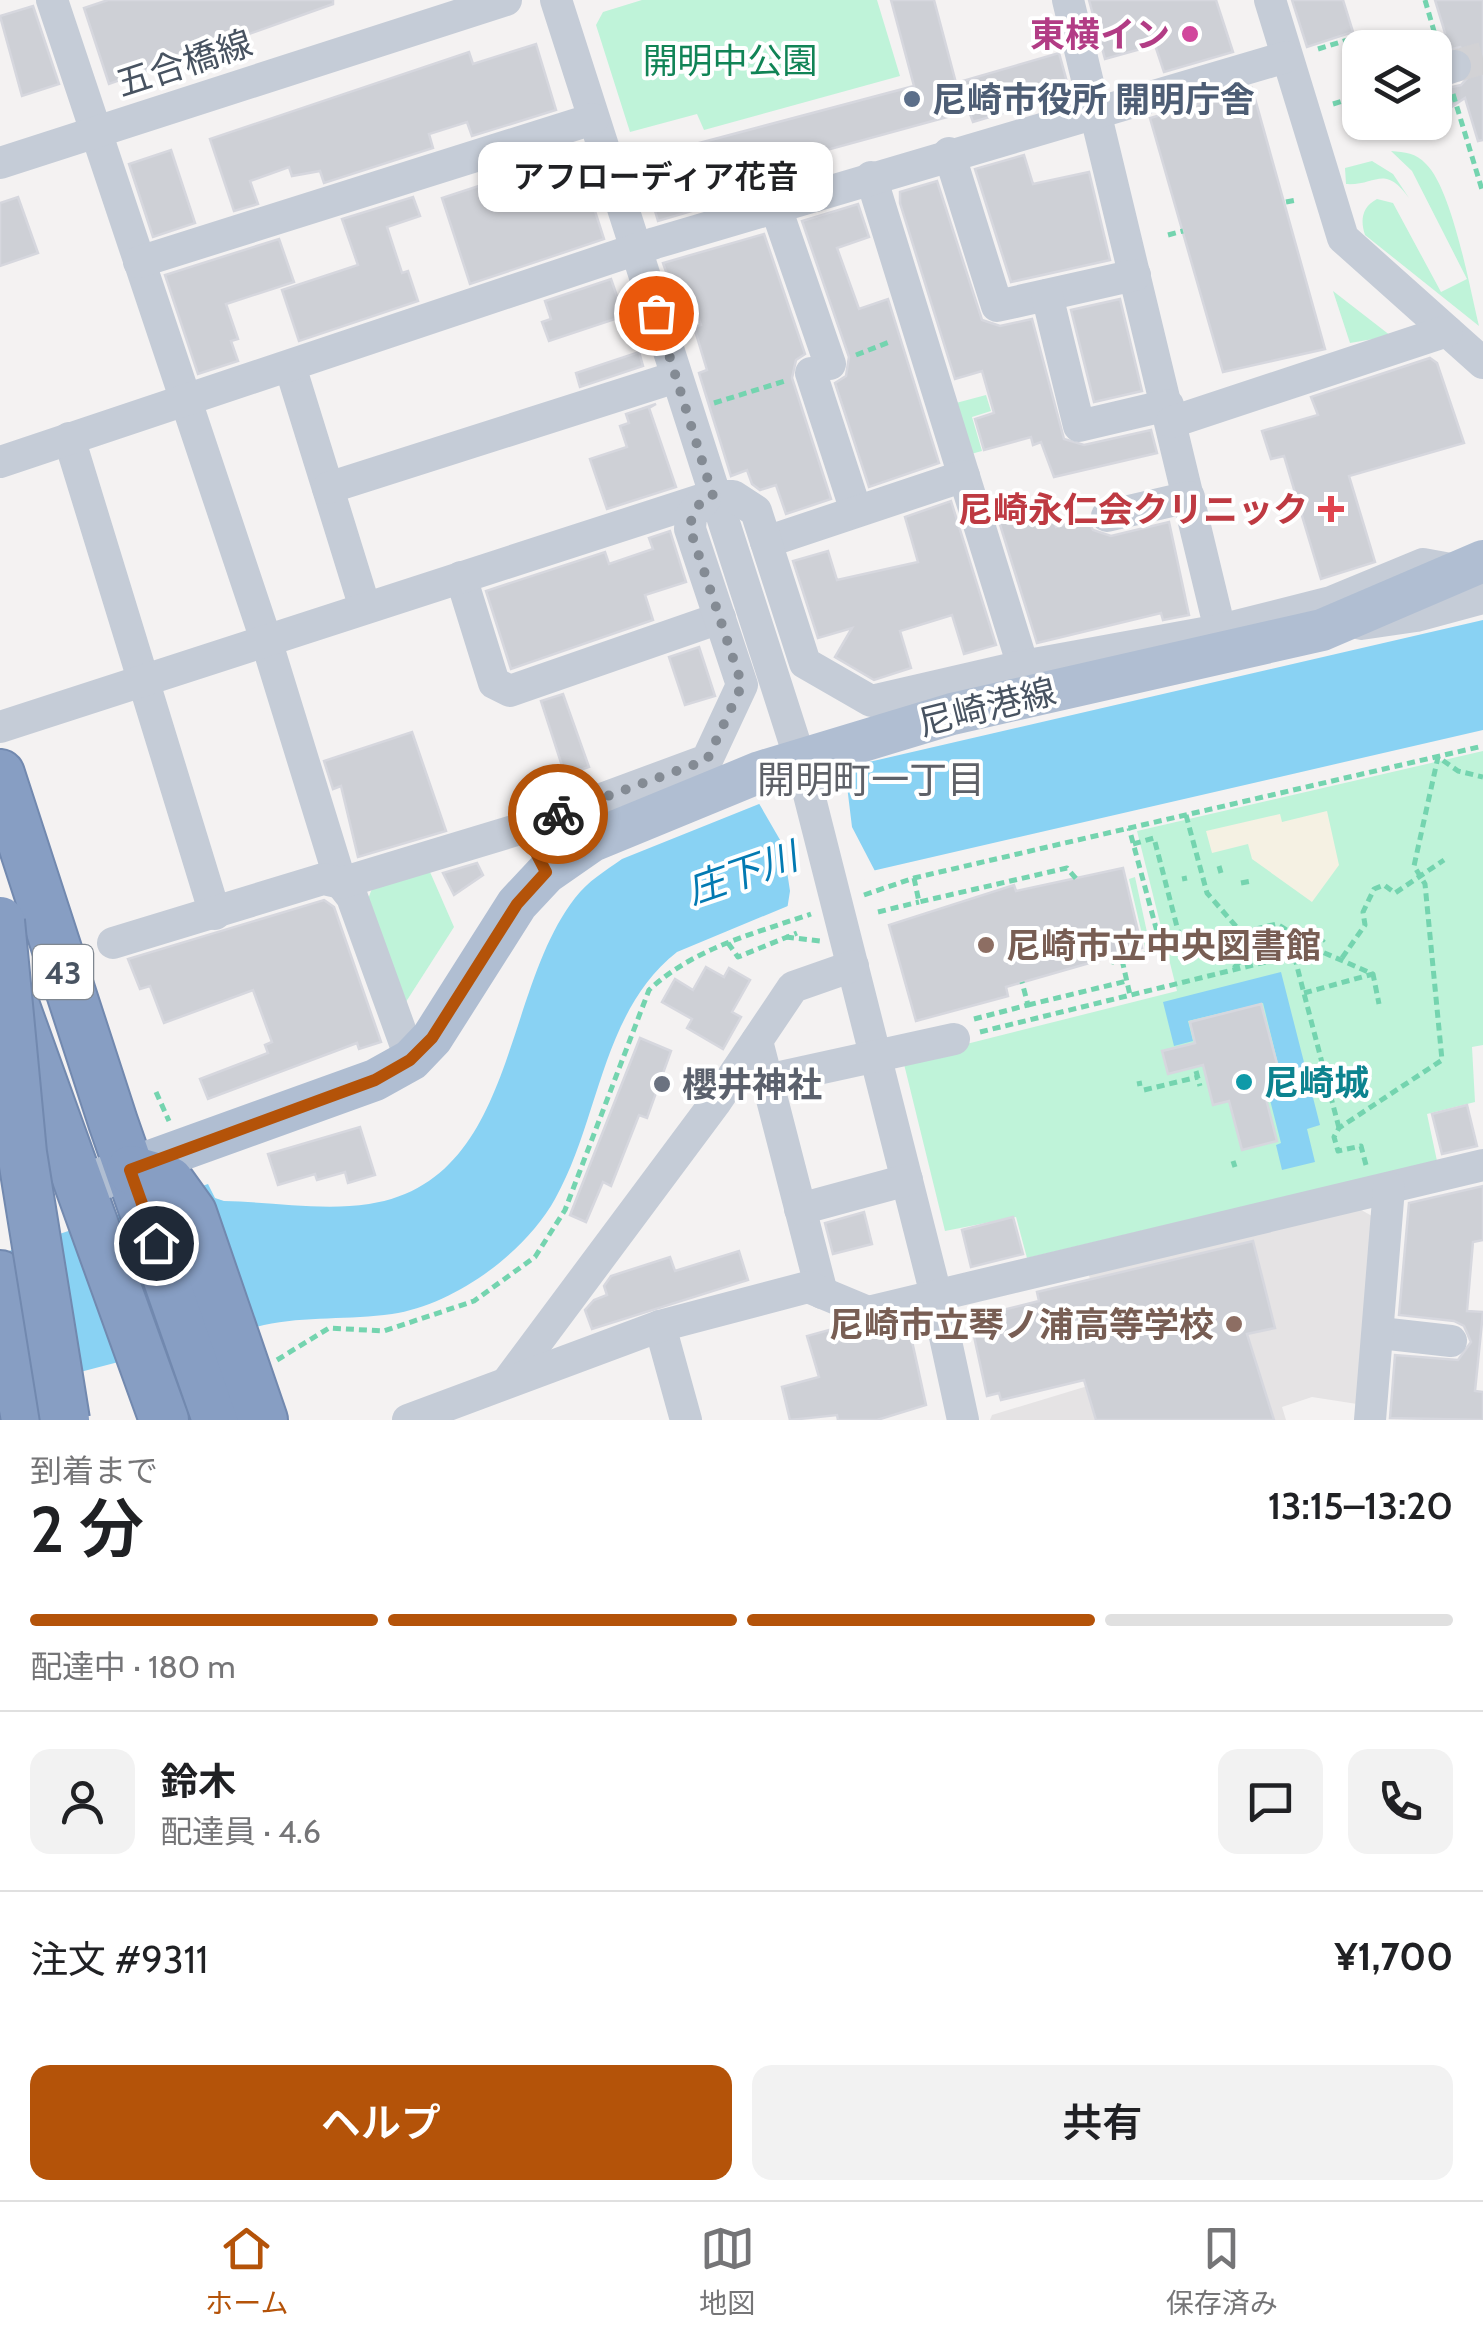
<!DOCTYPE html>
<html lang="ja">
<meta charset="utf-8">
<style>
:root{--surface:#fff;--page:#f2f2f2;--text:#202124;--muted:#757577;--line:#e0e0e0;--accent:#b45309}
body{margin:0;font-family:Cabin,"Noto Sans JP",sans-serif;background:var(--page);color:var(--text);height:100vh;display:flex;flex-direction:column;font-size:38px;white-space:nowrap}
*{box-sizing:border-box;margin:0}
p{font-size:32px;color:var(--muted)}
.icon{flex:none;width:55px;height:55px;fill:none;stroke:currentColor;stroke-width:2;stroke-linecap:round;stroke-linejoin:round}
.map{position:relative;height:1420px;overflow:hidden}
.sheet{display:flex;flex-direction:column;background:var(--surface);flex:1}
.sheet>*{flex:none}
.fabs{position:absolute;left:1342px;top:30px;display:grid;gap:20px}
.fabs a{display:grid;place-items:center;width:110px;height:110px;border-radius:20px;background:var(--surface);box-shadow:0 2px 8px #0004;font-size:50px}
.pin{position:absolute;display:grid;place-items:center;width:85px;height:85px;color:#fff;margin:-42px;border:5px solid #fff;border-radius:50%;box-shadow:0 2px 10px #0007}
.courier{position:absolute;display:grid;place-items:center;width:100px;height:100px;margin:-50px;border:8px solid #b45309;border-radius:50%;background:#fff;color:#222;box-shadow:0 2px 12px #0007}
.bubble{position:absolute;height:70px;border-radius:20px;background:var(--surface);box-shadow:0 2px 8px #0004;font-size:32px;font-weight:600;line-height:70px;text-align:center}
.summary em{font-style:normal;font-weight:600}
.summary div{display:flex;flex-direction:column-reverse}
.summary{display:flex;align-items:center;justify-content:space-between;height:170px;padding:0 30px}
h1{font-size:65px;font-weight:600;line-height:75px}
.bar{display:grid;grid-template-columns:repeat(4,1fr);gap:15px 10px;align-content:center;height:120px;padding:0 30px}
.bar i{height:12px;border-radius:8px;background:var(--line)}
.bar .selected{background:var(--accent)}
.bar p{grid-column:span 4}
.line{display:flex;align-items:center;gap:25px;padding:0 30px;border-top:2px solid var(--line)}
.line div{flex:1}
.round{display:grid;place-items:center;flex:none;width:105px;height:105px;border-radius:20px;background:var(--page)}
.cta{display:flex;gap:20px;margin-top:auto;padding:20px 30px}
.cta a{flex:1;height:115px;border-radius:20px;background:var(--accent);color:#fff;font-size:40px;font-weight:600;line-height:115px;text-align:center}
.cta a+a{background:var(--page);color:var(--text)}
.dock{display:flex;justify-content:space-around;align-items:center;height:140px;border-top:2px solid var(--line);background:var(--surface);font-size:28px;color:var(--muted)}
.dock a{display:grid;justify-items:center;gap:5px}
.dock .selected{color:var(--accent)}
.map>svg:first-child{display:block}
.education{fill:#e5e3e4}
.green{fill:#bff3d9}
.sand{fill:#f5f1e3}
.water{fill:#89d2f3}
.pier{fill:#f4f2f2}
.building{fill:#ced0d6;stroke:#d6d7de;stroke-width:2.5}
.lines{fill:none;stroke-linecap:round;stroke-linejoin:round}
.minor-tunnel{stroke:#d2d2d5;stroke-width:32;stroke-dasharray:32 16;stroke-linecap:butt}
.highway-casing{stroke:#7289af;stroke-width:52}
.path{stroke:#74d4af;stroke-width:5;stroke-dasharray:8 5;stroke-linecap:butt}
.minor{stroke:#c5ccd7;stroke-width:32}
.major{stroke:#b0bed2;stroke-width:42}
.highway{stroke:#879ec3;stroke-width:48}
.highway-bridge-casing{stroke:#7289af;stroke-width:52;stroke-linecap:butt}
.highway-bridge{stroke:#879ec3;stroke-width:48}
.done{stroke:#848b94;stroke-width:10;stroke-dasharray:0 18}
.route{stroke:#b45309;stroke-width:12}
.hotel-dot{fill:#d1479c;stroke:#fff;stroke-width:4}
.service-dot{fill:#5c6f8a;stroke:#fff;stroke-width:4}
.health-dot{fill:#e0444e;stroke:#fff;stroke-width:4}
.education-dot{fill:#8d6e63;stroke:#fff;stroke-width:4}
.culture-dot{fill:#0f9aa8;stroke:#fff;stroke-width:4}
.worship-dot{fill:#6b7280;stroke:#fff;stroke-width:4}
.labels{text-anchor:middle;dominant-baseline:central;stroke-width:8;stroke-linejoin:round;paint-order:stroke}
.shield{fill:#fff;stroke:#7f8790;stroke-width:2.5}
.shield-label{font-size:32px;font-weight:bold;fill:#485361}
.hotel-label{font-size:35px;font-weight:bold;fill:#b23c85;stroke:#fff;text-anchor:end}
.park-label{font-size:35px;fill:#118456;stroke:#fff}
.street-label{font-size:35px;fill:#485361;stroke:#fff}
.service-label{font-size:35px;font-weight:bold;fill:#4e5e75;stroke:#fff;text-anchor:start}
.health-label{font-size:35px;font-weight:bold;fill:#be3a42;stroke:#fff;text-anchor:end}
.education-label{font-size:35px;font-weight:bold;fill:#785e54;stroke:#fff;text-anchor:start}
.culture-label{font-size:35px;font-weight:bold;fill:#0d838f;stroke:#fff;text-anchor:start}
.worship-label{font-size:35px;font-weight:bold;fill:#5b616d;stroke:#fff;text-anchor:start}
.neighbourhood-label{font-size:38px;fill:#5e6168;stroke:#fff}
.water-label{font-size:38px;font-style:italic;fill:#037ab2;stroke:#fff}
</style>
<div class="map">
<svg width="1483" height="1420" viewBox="0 0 1483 1420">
<rect width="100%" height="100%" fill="#f4f2f2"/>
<polygon class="education" points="1356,1207 1379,1220 1357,1404 1312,1397 1282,1407 1286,1420 990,1420 992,1415 1114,1378 1088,1271"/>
<g class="green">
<polygon points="642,0 877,0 900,76 704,130 697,114 630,132 596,25 603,12"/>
<path d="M 1391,151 C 1405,152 1416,153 1426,164 C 1452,189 1470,289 1479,326 L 1365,235 C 1360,220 1362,207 1377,199 L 1393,203 L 1441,292 L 1467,279 L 1412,171 Z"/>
<path d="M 1372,161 L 1393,174 L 1409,198 C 1384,163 1376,186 1346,184 L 1345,168 Z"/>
<polygon points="1333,291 1391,336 1350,343"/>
<polygon points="986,395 991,411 972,417 982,451 971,454 956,403"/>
<polygon points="1483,751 1483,1045 1472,1047 1475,1102 1427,1114 1437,1161 1027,1258 1016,1217 945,1231 903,1060 1177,991 1137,831"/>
<polygon points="430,872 454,927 402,1008 365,907 373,886"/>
<polygon points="1135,877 1150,946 1145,947 1129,879"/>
</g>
<polygon class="sand" points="1327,811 1339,865 1312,902 1252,859 1248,844 1212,853 1206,831 1280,814 1282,822"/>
<g class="water">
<path d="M 1483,620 L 1483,730 L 872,871 L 677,952 C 601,1012 600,1119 555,1199 C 525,1253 454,1305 392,1314 C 350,1320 305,1316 264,1325 C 176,1346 88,1370 0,1393 L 0,1254 L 208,1184 L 215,1198 L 224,1201 C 270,1202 323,1211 369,1204 C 517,1181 501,993 575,898 C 588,881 605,871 622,859 L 856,765 Z"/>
<polygon points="1281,972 1320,1125 1307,1129 1315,1162 1282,1170 1276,1145 1281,1143 1269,1096 1285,1092 1263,1003 1188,1021 1193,1041 1174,1046 1163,1002"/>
</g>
<polygon class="pier" points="850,763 847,786 852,827 877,875 787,910 790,891 783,845 757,800"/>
<g class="building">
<polygon points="108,0 333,0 333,4 109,84 84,8"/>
<polygon points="891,0 934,0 956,83 1059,53 1070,93 973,122 969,111 739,174 746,195 658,221 651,197 686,187 698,167 692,145 914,86"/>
<polygon points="1089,0 1216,0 1233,52 1164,72 1155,45 1105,59"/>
<polygon points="1292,0 1343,0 1353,32 1307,47"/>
<polygon points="1435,0 1483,0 1483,140 1478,141 1465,98 1435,118 1435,85 1443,89 1461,85 1475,69 1474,59 1460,47 1435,53 1435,41 1445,33"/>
<polygon points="33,6 59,84 22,96 0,16"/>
<polygon points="536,44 556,110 472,136 467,122 429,134 433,148 324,183 320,171 292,176 289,167 250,181 258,204 234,211 210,139 469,52 473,64"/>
<polygon points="1252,88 1325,349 1223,372 1150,118"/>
<polygon points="574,146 604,239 470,284 442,198 488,183 485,174"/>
<polygon points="171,150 195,223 153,237 129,164"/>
<polygon points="1024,155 1033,184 1089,172 1110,260 1011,282 975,169"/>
<polygon points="937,181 982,320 1000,326 1032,319 1064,439 1084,445 1151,430 1157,453 1054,477 1041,442 1033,445 1031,437 984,450 975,419 994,413 982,371 955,379 900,203 900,192"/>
<polygon points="18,197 38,253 0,266 0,203"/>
<polygon points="413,197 420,216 387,227 402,273 408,271 418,301 299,341 282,290 358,265 342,219"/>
<polygon points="858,204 869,237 837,248 859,309 888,299 939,463 869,487 835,383 846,376 849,357 802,221"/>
<polygon points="764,234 805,354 796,360 792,378 831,499 786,514 776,485 760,490 752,484 747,470 731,476 699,373 707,370 694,327 701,325 688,287 673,292 663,263"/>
<polygon points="279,239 294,282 226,304 238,339 231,341 238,361 198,374 165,275"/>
<polygon points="611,279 624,316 549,341 542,322 551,319 545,301"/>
<polygon points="1120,299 1142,391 1094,402 1071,310"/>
<polygon points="639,352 643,366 580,387 576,373"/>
<polygon points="1430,358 1437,363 1464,443 1349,476 1375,562 1321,579 1284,456 1271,459 1262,431 1318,415 1311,397"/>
<polygon points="656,404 649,408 676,487 607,509 590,459 627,447 620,426 629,423 626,414"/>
<polygon points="1047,500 1056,527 1087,519 1093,530 1111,536 1169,522 1189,615 1163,620 1161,613 1037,643 997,515"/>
<polygon points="951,501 996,645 964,654 952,615 900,631 911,668 874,680 835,657 852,628 818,638 793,561 828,551 837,580 918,562 905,517"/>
<polygon points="670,531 686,582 645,595 653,620 511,669 486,591 605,552 609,564 653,549 649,538"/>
<polygon points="699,647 715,696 685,705 669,657"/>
<polygon points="563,694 589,767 565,775 541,701"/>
<polygon points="412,732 446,831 358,857 341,786 333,789 324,761"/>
<polygon points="477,863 483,875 454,895 443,873"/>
<polygon points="1123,868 1142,948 1006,987 1008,996 916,1021 889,925 1014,885 1016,891"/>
<polygon points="324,900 334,907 381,1042 359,1049 357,1043 208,1099 200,1079 268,1053 265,1045 272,1042 253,990 164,1023 150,986 140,989 128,959"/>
<polygon points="706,967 724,977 729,968 750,980 732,1012 741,1017 723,1049 687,1028 692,1019 662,1002 675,979 693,990"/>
<polygon points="1261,1004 1284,1090 1265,1095 1277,1141 1242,1150 1229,1101 1213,1105 1203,1065 1168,1074 1162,1051 1195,1043 1190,1022"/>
<polygon points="640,1038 671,1051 647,1118 639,1115 611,1186 603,1182 586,1222 570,1215"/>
<polygon points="1467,1105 1477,1146 1442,1154 1432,1114"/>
<polygon points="360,1127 375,1175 348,1183 345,1172 317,1180 315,1174 278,1185 268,1154"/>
<polygon points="1483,1186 1483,1240 1473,1242 1467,1311 1483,1312 1475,1391 1483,1392 1483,1420 1390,1418 1395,1355 1458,1360 1471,1342 1464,1326 1454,1321 1399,1315 1409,1203"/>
<polygon points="864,1212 872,1244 833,1254 825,1223"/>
<polygon points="1013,1217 1023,1254 971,1267 962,1230"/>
<polygon points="1253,1241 1275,1328 1247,1334 1274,1420 1096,1420 1084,1380 1001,1400 999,1393 987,1396 970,1318 1039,1301 1037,1292"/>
<polygon points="739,1251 748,1280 592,1329 585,1310 594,1300 607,1295 604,1286 611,1276 670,1257 675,1271"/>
<polygon points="908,1323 926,1405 877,1420 838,1420 837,1415 790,1420 782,1387 819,1377 807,1336 840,1327 843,1336"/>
</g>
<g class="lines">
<polyline class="minor-tunnel" points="1455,66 1483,58"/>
<g class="highway-casing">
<g id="highway">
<polyline points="0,774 113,1122 217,1420"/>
<polyline points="16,1009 164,1420"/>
<polyline points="131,1170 169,1181 192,1213 263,1420"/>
<polyline points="0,1275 26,1420"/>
</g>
</g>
<g class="path">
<polyline points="1425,0 1438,45"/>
<polyline points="1318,49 1351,39"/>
<polyline points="1453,94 1483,193"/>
<polyline points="1333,104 1360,96"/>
<polyline points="1286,202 1296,200"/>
<polyline points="1168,235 1183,231"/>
<polyline points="856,355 892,341"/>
<polyline points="714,403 785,381"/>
<polyline points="1186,815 1207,893 1241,932"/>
<polyline points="1133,844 1154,838 1182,946 1277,924 1320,951 1373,974 1379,1004"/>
<polyline points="1219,866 1221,873"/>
<polyline points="1184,876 1185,881"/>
<polyline points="914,878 919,902 1067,868 1079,882"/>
<polyline points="1241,883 1251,881"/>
<polyline points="864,895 914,878 1483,746"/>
<polyline points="878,912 919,902"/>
<polyline points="786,937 820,941"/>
<polyline points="1322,941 1324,939"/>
<polyline points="728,943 738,957 797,933"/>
<polyline points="1110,955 1113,962 1162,950 1129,828"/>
<polyline points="1342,958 1365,925 1363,912 1374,889 1384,885 1395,893 1444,860"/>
<polyline points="1122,960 1130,995"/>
<polyline points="1234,968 1251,949 1296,935"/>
<polyline points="1304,993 1373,974"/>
<polyline points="1028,1005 1127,981"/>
<polyline points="974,1019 1028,1005 1022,982"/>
<polyline points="980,1032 1294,955 1339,1128"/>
<polyline points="1196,1071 1200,1086"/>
<polyline points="1137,1084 1142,1083"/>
<polyline points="1144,1090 1198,1077"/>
<polyline points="156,1092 169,1121"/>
<polyline points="1233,1161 1235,1167"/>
<polyline points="1366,1165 1361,1146 1338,1151 1334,1137 1339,1128 1442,1060 1425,884 1414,866 1438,757 1458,771 1483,777"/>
<path d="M 277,1360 L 329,1328 L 384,1331 L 474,1301 L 535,1257 L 565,1210 L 649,990 C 694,948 753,934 811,914"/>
</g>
<g class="minor">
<polyline points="52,0 266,640 341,883 352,897 411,1060"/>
<polyline points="556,0 800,759 936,1295 963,1420"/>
<polyline points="1068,0 1220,630"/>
<polyline points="1270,0 1343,238 1483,363"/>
<polyline points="1446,69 1455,66"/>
<polyline points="949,153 997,306 1135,275"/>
<polyline points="0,163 506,0"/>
<polyline points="871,177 1023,666"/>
<polyline points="775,205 830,364"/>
<polyline points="139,262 593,119"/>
<polyline points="1047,295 1079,426 1168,405"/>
<polyline points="290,366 365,608"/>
<polyline points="811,373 856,511"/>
<polyline points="1172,422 1447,331"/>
<polyline points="69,438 215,914"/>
<polyline points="0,462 655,243 1286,57"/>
<polyline points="328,488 676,377"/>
<polyline points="1107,516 1189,497"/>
<polyline points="766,542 964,476"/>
<polyline points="461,577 494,683 510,691 720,618"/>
<polyline points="1361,624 1416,616 1483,598"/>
<polyline points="0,727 713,496 733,496 756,511 805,663 871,701 1023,666 1220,630 1331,602 1423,564 1456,570"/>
<polyline points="113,943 323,879 341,883 523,828 707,760 742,685 690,529 691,516 705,499"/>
<polyline points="757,1041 822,1293"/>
<polyline points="767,1080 954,1039"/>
<polyline points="800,1209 907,1180"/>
<polyline points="660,1326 686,1420"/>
<polyline points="1380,1333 1451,1341"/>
<polyline points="508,1381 715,1103 793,987 853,966"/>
<polyline points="408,1420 660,1326 808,1287 868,1312 1483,1165"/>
<polyline points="1370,1420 1389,1188"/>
</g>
<polyline class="major" points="81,1186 375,1080 411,1060 432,1038 517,904 546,873 592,841 760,772 952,714 1322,630 1483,561"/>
<use href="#highway" class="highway"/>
<g class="highway-bridge-casing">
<polyline id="highway-bridge" points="0,921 22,1153 65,1420"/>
</g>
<use href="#highway-bridge" class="highway-bridge"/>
</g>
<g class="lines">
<path class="done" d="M 558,814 L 707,760 L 742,685 L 690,529 C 691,514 698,500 713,496 L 656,313"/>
<polyline class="route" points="156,1243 130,1170 375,1080 410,1060 432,1038 517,904 546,872 523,828 558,814"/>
</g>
<circle class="hotel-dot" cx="1190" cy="34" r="10"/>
<circle class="service-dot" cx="912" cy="99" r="10"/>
<path class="health-dot" d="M1326 494h10v10h10v10h-10v10h-10v-10h-10v-10h10z"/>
<g class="education-dot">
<circle cx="986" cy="945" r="10"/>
<circle cx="1234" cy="1324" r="10"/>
</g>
<circle class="culture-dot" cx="1244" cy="1082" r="10"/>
<circle class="worship-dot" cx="662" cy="1084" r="10"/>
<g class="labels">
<rect class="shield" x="33" y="945" width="60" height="54" rx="8"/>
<g class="shield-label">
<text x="63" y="972">43</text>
</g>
<g class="hotel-label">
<text x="1170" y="34">東横イン</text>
</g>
<g class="park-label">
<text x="730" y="60">開明中公園</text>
</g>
<g class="street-label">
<text transform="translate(184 63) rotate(-18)">五合橋線</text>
<text transform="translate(987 707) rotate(-14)">尼崎港線</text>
</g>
<g class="service-label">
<text x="932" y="99">尼崎市役所 開明庁舎</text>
</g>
<g class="health-label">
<text x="1308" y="509">尼崎永仁会クリニック</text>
</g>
<g class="education-label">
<text x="1006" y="945">尼崎市立中央図書館</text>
<text x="1214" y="1324" text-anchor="end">尼崎市立琴ノ浦高等学校</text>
</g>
<g class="culture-label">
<text x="1264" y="1082">尼崎城</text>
</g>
<g class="worship-label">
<text x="682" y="1084">櫻井神社</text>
</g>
<g class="neighbourhood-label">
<text x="871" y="779">開明町一丁目</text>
</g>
<g class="water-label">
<text transform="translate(742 873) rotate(-19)">庄下川</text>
</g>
</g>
</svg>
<div class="fabs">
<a><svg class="icon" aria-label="layers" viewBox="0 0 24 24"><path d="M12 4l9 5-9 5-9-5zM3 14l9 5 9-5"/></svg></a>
</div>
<div class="pin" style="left:656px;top:313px;background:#ea580c"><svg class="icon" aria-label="bag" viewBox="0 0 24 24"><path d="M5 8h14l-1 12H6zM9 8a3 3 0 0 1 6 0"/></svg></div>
<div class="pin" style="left:156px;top:1243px;background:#1f2937"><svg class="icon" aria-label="home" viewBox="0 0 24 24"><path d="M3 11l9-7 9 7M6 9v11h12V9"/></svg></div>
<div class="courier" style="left:558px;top:814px"><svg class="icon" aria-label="bike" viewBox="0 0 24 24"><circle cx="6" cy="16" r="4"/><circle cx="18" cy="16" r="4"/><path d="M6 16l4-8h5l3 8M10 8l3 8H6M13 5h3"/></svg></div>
<div class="bubble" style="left:478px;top:142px;width:355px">アフローディア花音</div>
</div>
<section class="sheet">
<div class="summary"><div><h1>2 分</h1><p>到着まで</p></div><em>13:15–13:20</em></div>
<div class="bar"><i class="selected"></i><i class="selected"></i><i class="selected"></i><i></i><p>配達中 · 180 m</p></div>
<div class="line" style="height:180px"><a class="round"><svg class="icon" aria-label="person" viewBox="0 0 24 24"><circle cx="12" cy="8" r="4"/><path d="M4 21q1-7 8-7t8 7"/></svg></a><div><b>鈴木</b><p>配達員 · 4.6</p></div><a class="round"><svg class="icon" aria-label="chat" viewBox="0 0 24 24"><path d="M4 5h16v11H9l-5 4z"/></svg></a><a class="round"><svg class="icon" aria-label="phone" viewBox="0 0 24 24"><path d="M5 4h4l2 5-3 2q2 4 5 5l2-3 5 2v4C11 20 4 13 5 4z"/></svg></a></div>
<div class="line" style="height:130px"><div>注文 #9311</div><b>¥1,700</b></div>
<div class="cta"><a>ヘルプ</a><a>共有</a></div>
</section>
<nav class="dock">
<a class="selected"><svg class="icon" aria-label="home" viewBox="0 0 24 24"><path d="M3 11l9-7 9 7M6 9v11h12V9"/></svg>ホーム</a>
<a><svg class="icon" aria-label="map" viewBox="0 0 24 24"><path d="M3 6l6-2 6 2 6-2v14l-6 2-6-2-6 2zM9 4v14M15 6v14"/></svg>地図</a>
<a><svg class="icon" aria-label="saved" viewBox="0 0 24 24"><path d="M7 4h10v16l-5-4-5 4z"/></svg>保存済み</a>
</nav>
